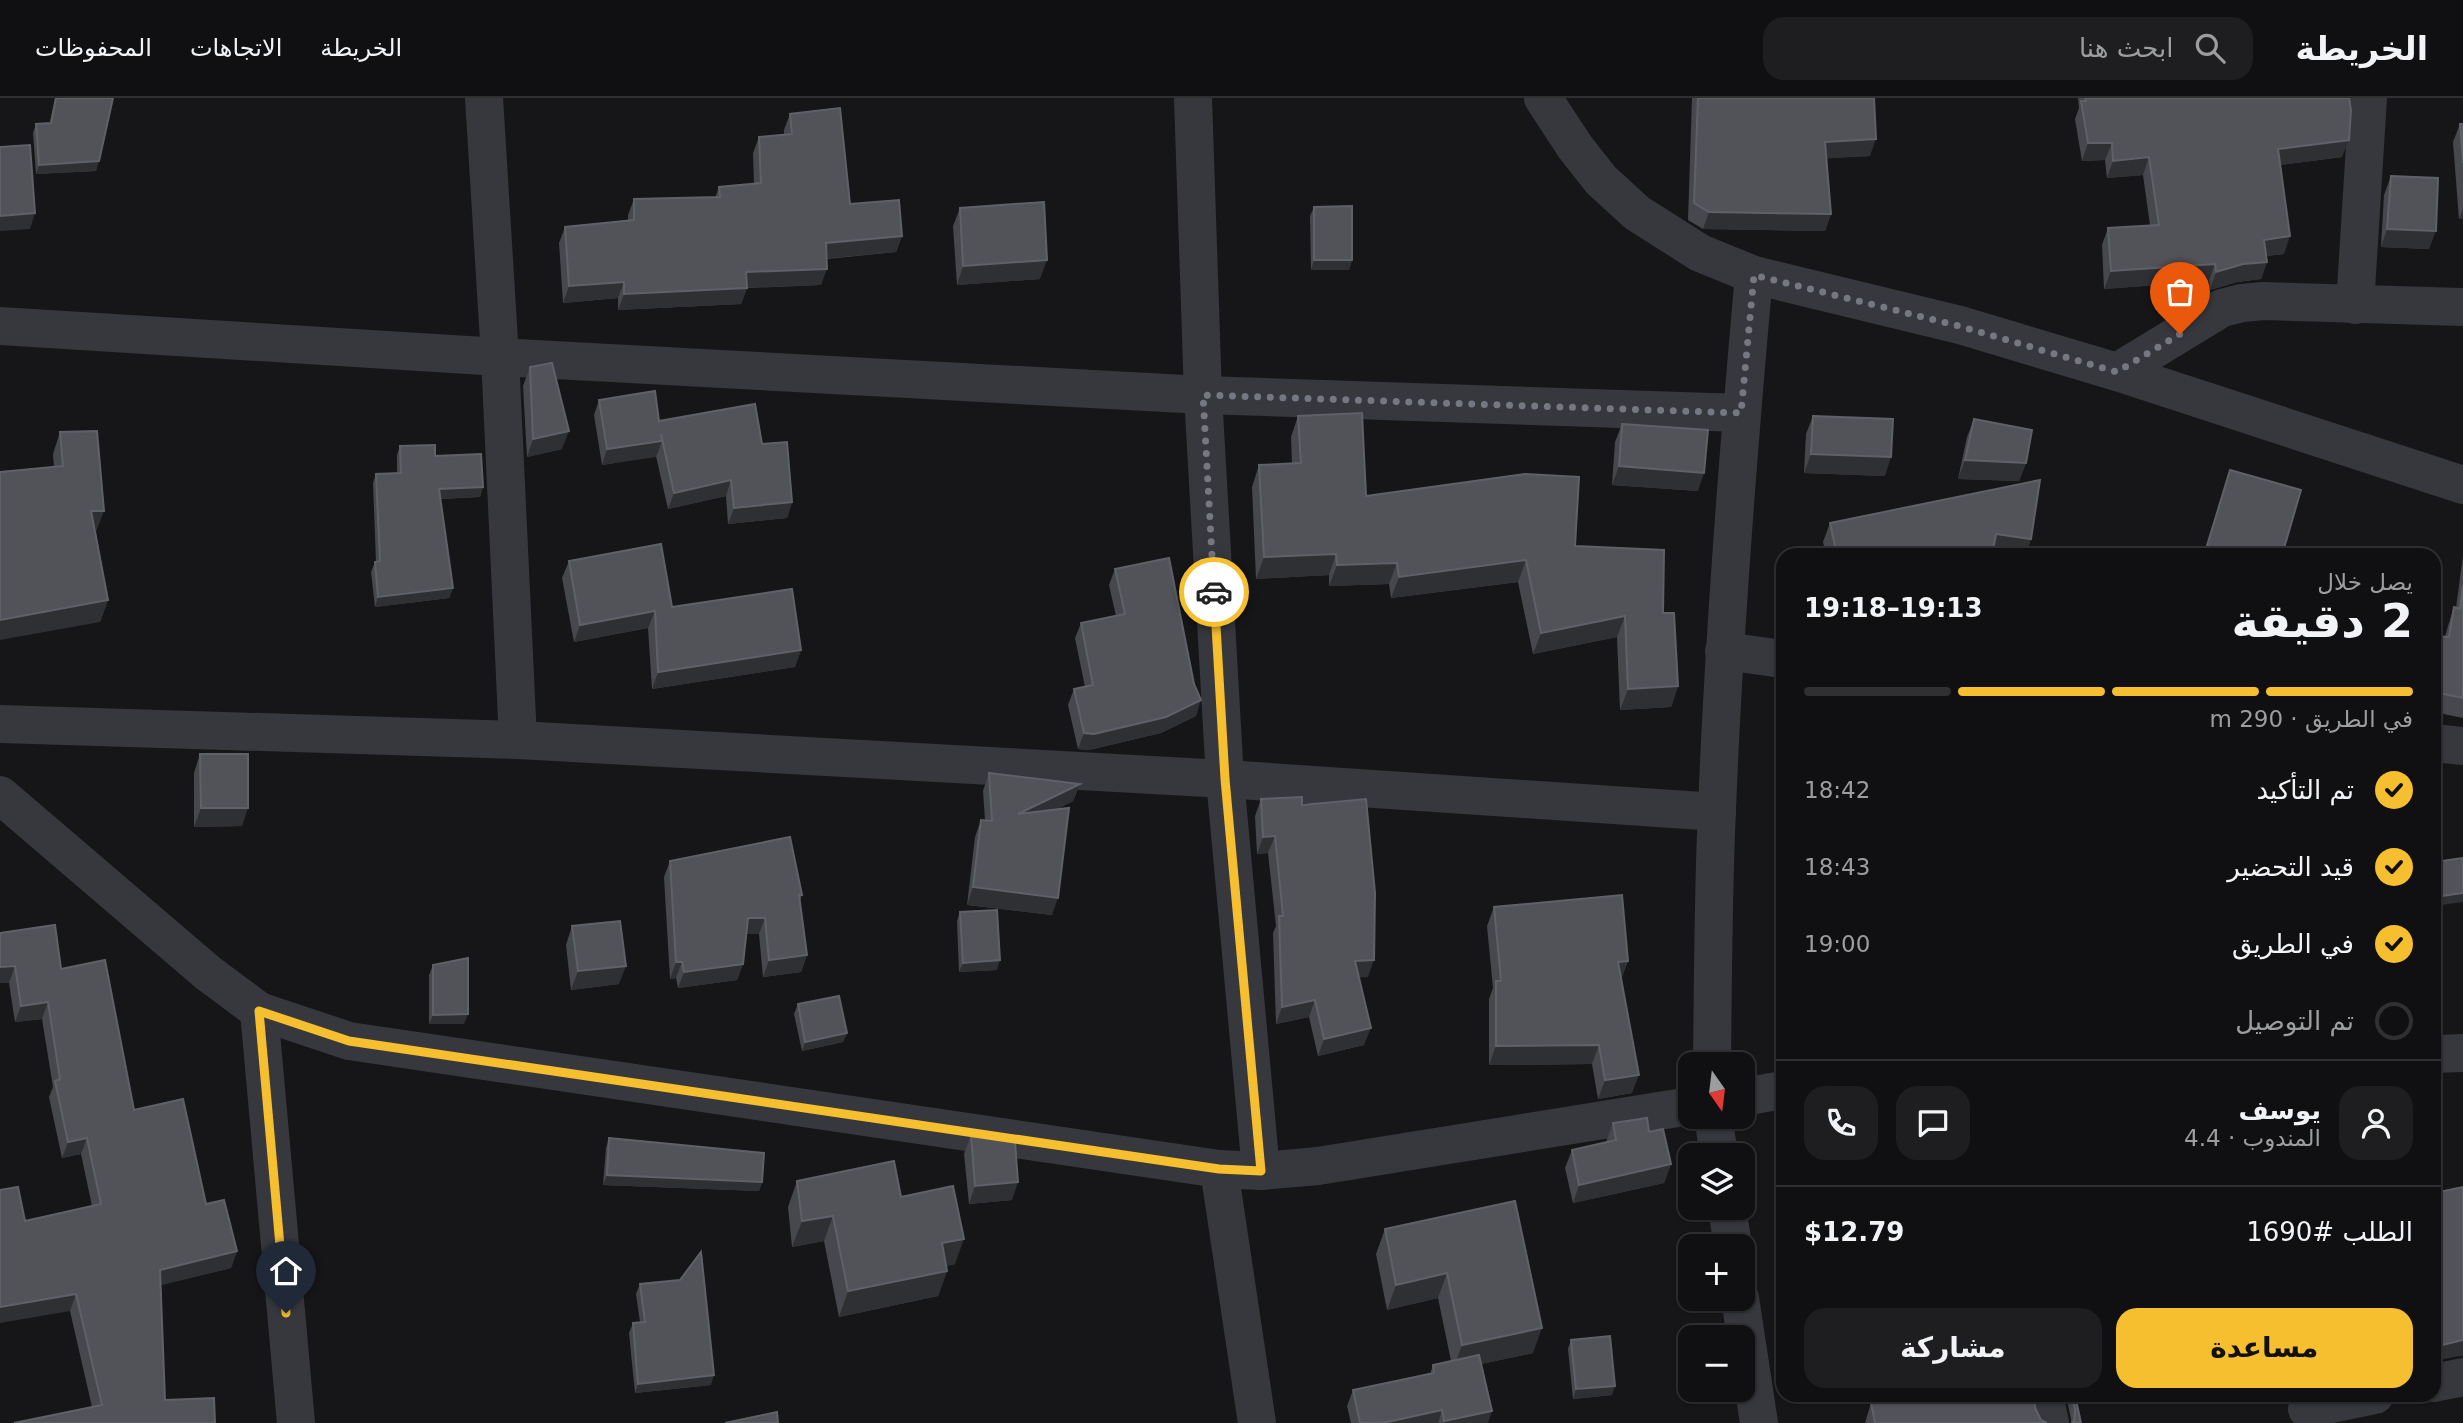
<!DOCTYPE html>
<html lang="ar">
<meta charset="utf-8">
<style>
:root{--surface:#101012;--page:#1e1e20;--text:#f1f3f6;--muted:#9c9d9f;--line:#303032;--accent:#f6bf30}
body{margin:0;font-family:"DejaVu Sans",Cairo,sans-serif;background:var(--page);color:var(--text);direction:rtl;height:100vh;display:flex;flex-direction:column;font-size:26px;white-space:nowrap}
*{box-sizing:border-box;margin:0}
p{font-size:23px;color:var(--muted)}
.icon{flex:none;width:38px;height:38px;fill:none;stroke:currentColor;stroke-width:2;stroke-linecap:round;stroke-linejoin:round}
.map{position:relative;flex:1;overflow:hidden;direction:ltr}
.drawer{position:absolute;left:1776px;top:450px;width:665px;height:854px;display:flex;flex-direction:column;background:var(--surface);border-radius:21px;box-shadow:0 2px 5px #0004,0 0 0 2px var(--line);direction:rtl}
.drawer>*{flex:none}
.needle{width:46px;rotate:166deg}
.buttons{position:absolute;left:1678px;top:954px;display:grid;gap:14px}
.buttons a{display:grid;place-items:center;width:77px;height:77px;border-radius:14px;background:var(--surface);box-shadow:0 2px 5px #0004,0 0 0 2px var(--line);font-size:35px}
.pin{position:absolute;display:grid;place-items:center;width:60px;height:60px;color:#fff;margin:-72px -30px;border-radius:50% 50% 50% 0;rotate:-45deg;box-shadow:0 0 7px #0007}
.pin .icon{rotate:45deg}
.courier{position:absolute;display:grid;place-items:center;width:70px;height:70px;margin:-35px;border:5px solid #f6bf30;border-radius:50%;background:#fff;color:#222;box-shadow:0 2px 9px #0007}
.summary em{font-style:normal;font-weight:700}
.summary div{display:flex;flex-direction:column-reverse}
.summary{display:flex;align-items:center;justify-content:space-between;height:119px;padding:0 28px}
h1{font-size:46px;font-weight:700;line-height:52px}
.bar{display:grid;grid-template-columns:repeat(4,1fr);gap:10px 7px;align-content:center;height:84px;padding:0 28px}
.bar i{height:9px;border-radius:5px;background:var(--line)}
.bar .active{background:var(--accent)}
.bar p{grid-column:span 4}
.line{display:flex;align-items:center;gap:18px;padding:0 28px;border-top:2px solid var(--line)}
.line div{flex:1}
.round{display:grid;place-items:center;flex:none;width:74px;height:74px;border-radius:21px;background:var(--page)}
ol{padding:0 28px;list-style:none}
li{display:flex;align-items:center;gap:21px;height:77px}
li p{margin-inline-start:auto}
li .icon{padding:7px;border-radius:50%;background:var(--accent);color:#111;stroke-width:4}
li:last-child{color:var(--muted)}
li i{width:38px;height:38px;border:4px solid var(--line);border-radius:50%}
.primary-button{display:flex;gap:14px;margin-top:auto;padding:14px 28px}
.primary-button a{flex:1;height:80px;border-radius:21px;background:var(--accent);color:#111;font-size:28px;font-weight:700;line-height:80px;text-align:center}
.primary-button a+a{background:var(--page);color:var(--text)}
header{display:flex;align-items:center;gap:42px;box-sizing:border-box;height:98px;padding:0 35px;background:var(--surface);border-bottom:2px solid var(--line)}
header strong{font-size:33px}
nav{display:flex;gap:38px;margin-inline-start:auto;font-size:24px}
.search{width:490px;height:63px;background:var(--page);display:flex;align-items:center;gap:18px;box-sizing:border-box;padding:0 24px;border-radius:21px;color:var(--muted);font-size:26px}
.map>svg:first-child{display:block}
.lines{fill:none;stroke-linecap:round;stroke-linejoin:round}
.minor{stroke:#37383d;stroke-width:38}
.wall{fill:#47484d}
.shaded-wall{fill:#2f3033}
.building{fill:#525359;stroke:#5f6168;stroke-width:2}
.done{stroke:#757881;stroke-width:7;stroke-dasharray:0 12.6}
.route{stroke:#f6bf30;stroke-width:9}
</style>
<header>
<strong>الخريطة</strong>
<div class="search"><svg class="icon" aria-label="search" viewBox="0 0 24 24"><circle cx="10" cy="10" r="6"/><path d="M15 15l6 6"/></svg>ابحث هنا</div>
<nav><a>الخريطة</a><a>الاتجاهات</a><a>المحفوظات</a></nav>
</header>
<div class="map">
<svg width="2463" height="1325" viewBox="0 0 2463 1325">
<rect width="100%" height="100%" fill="#161618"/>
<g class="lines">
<g class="minor">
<polyline points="484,0 500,259 518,642"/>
<polyline points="1193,0 1203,297 1225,681 1261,1073"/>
<polyline points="1543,0 1575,49 1601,82 1637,115 1700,155 1754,177 1960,227 2117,274 2463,387"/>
<polyline points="2355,207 2368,0"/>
<polyline points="0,228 500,259 1203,297 1741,315"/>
<polyline points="2117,274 2222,210 2242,205 2264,203 2463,209"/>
<polyline points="1724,553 1783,561"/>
<polyline points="0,626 518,642 1225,681 1717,714"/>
<polyline points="2434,645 2463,648"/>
<polyline points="0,697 208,875 259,913 349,943 1219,1071 1261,1073 1318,1068 1690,1008"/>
<polyline points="259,913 296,1325"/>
<polyline points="2434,956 2463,955"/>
<path d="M 1712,966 C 1713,881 1713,796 1717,711 C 1724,533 1738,355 1754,177"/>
<polyline points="1743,999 1783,992"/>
<polyline points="1713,1018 1719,1057"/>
<polyline points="1219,1071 1257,1325"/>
<polyline points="1727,1110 1733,1148"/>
<polyline points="1740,1200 1759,1325"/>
<polyline points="2434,1285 2463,1279"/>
<polyline points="2044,1297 2050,1325"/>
<polyline points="2307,1311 2375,1297"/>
</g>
</g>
<g class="wall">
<polygon points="55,0 113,0 96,73 36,76 33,35 36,26 50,25"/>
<polygon points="1692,0 1874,0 1870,58 1826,60 1831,116 1825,133 1703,131 1688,122"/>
<polygon points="2078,0 2349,0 2342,59 2280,67 2284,156 2266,158 2267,164 2261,181 2237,184 2210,192 2209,183 2104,191 2102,147 2108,130 2150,127 2143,77 2107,80 2105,62 2082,63 2075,21 2079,10"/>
<polygon points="790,16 850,106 902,138 896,154 827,161 821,187 747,190 741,206 618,212 618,200 563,205 559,145 565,129 628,123 628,117 634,101 715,100 719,89 754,86 753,55 759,39 784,37 784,32"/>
<polygon points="2460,26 2463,26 2463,121 2459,121 2453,44"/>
<polygon points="2391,78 2429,151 2381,149 2384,97"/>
<polygon points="1314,109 1352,162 1349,172 1311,172 1310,118"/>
<polygon points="960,110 1040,181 957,187 953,128"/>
<polygon points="530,269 562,351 527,359 523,288"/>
<polygon points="599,302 659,323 762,346 792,404 787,420 728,426 726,398 668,411 656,358 602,367 594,317"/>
<polygon points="1298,318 1366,398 1575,448 1663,515 1678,588 1671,609 1620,612 1617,539 1533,556 1518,484 1391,500 1389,486 1329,488 1329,477 1256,481 1252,389 1259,367 1292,366 1291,339"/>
<polygon points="1813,318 1885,378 1804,375 1806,336"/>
<polygon points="1974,321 2026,365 2019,383 1958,381 1967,339"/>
<polygon points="1622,326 1698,393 1612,387 1615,344"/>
<polygon points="60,334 96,434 108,502 100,524 54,369 53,356"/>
<polygon points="400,348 435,358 483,389 480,399 440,401 453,490 449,500 375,509 371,474 375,464 376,464 373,385 376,376 397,375 397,357"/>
<polygon points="2230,372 2282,457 2203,457"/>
<polygon points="1830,425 2031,441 2025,457 2007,457 1993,455 1992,457 1826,457 1823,444"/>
<polygon points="2463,458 2463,620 2434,614 2434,542 2436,538 2445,539 2448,528 2454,509 2456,510"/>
<polygon points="569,463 672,509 801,552 795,569 652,591 648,530 574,544 562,480"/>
<polygon points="1115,471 1196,618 1161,635 1089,652 1078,651 1068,607 1074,591 1085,589 1075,540 1081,525 1116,518 1109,487"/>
<polygon points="200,656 242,728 194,729 194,675"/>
<polygon points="989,675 1080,686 1073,703 1057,711 1052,817 967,807 975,739 981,722 985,722 983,693"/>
<polygon points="1261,701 1302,707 1368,879 1359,879 1364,947 1318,958 1309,919 1276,926 1273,835 1276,828 1268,755 1257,756 1255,718"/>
<polygon points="1783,702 1783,788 1778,789 1780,710"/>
<polygon points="670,763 802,797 800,802 807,857 801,874 763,879 759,836 747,836 743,866 737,882 678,890 676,880 670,881 664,779"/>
<polygon points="1494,809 1628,863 1621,881 1632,995 1598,1001 1592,966 1489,967 1489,901 1493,890 1487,828"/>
<polygon points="960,814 997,872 959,874 957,823"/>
<polygon points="572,828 619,886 571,892 566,847"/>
<polygon points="0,835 61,871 134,1012 206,1106 237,1153 231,1170 160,1187 165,1302 92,1309 70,1213 25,1123 92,1108 81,1056 62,1060 49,999 53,989 42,921 15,924 9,885 0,885"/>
<polygon points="433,867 464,926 429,926 429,877"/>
<polygon points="798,906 847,935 843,944 802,953 794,916"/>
<polygon points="1613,1025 1649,1034 1671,1066 1664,1085 1573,1105 1565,1070 1572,1052 1606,1044"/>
<polygon points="971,1037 1012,1102 969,1106 964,1056"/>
<polygon points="609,1040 762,1084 759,1093 603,1087 606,1050"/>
<polygon points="797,1083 901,1099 955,1166 946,1168 947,1173 938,1198 839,1219 824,1143 792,1149 788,1109"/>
<polygon points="1515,1103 1533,1255 1481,1266 1488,1325 1351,1325 1347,1308 1353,1292 1430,1276 1433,1267 1451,1263 1438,1200 1387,1212 1376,1156 1385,1131"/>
<polygon points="680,1182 711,1287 635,1295 629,1235 633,1225 640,1224 636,1196 640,1186"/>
<polygon points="1571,1242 1612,1297 1573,1301 1568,1251"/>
<polygon points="2066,1297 2075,1297 2081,1325 2071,1325 2071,1321"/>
<polygon points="1871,1305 2036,1312 2041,1322 2047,1325 1865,1325"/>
</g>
<g class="shaded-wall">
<polygon points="1876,41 1870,58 1819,61 1825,44"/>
<polygon points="2349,42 2342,59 2272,68 2278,51"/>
<polygon points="2088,45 2112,45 2105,62 2082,63"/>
<polygon points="2149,59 2143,77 2107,80 2113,63"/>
<polygon points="99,63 96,73 36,76 39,67"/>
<polygon points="2463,111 2463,121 2459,121"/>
<polygon points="1709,114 1831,116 1825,133 1703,131"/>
<polygon points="35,115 30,131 0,133 0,118"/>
<polygon points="2387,131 2436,133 2429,151 2381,149"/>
<polygon points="902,138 896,154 821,161 826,145"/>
<polygon points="2290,138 2284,156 2257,159 2264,142"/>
<polygon points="1047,162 1040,181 957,187 963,168"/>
<polygon points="1314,162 1352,162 1349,172 1311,172"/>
<polygon points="2267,164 2261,181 2237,184 2210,192 2216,174 2243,166"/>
<polygon points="2215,166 2209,183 2104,191 2111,173"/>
<polygon points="827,171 821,187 740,190 746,174"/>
<polygon points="624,184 618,200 563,205 569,188"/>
<polygon points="747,190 741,206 618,212 624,196"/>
<polygon points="569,333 562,351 527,359 533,341"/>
<polygon points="662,343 656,359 602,367 607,351"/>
<polygon points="1811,356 1891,359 1885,378 1804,375"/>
<polygon points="1965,362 2026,365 2019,383 1958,381"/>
<polygon points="1619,368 1704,375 1698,393 1612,387"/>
<polygon points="731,382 726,398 668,411 674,395"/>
<polygon points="483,389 480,399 436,401 439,391"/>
<polygon points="792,404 787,420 728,426 734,410"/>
<polygon points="91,413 104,413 96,434"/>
<polygon points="1996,436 2031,441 2025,457 2007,457 1989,454"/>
<polygon points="1336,456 1329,477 1256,481 1264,459"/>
<polygon points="1526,462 1518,484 1391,500 1399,479"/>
<polygon points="1397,465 1389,486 1329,488 1337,467"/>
<polygon points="453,490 449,500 375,509 378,499"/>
<polygon points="108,502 100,524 0,542 0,522"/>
<polygon points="655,513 648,530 574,544 580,527"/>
<polygon points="1625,518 1617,539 1533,556 1541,535"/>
<polygon points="801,552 795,569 652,591 658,574"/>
<polygon points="1678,588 1671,609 1620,612 1628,591"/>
<polygon points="1201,602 1196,618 1161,635 1089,652 1078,651 1084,635"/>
<polygon points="1080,686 1073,703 1012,734 1018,716"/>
<polygon points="201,710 248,710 242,728 194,729"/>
<polygon points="1275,738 1268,755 1257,756 1263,739"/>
<polygon points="1783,775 1783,788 1778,789"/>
<polygon points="973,789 1058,800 1052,817 967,807"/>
<polygon points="2463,795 2463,804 2434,808 2434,799"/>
<polygon points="748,820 765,820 759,836 742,836"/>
<polygon points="807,857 801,874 763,879 769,862"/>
<polygon points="1000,862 997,872 959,874 963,865"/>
<polygon points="1374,862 1368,879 1349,880 1355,863"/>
<polygon points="1628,863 1621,881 1618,864"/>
<polygon points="676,864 682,864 676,880 670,881"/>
<polygon points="743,866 737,882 678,890 684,874"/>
<polygon points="15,868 9,885 0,885 0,869"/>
<polygon points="626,868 619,886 571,892 578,873"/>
<polygon points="1315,902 1309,919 1276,926 1282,909"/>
<polygon points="48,904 42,921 15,924 21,908"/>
<polygon points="468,916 464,926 429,926 433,917"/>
<polygon points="1371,930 1364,947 1318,958 1324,941"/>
<polygon points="847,935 843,944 802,953 805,944"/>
<polygon points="1599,947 1592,966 1489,967 1496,948"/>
<polygon points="1639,977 1632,995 1598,1001 1605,982"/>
<polygon points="87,1040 81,1056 62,1060 68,1044"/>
<polygon points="1671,1066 1664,1085 1573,1105 1579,1087"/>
<polygon points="607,1077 762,1084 759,1093 603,1087"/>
<polygon points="1018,1084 1012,1102 969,1106 975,1088"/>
<polygon points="833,1118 824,1143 792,1149 802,1123"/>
<polygon points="964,1141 955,1166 933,1170 942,1145"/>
<polygon points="237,1153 231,1170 154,1189 160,1172"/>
<polygon points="947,1173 938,1198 839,1219 848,1193"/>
<polygon points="1447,1175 1438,1200 1387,1212 1396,1187"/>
<polygon points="76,1196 70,1213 0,1225 0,1209"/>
<polygon points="1542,1230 1533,1255 1453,1272 1462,1247"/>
<polygon points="2463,1242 2463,1258 2459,1258 2434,1263 2434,1249"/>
<polygon points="714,1277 711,1287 635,1295 638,1286"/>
<polygon points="1615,1288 1612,1297 1573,1301 1576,1291"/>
<polygon points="1442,1312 1438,1325 1383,1325"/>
<polygon points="1492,1313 1488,1325 1444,1325 1444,1323"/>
</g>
<g class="building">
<polygon points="56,0 113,0 99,63 39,67 36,26 51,25"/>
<polygon points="1698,0 1874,0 1876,41 1825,44 1831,116 1709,114 1694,105"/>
<polygon points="2085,0 2349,0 2351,12 2349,42 2278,51 2290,138 2264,142 2267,164 2243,166 2216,174 2215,166 2111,173 2108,130 2159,127 2149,59 2113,63 2112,45 2088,45 2081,3 2086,3"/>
<polygon points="840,10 850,106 899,102 902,138 826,145 827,171 746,174 747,190 624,196 624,184 569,188 565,129 634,122 634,101 720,99 719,89 761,85 759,39 792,36 790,16"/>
<polygon points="2460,26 2463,26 2463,65"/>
<polygon points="30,47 35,115 0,118 0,49"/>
<polygon points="2391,78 2438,80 2436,133 2387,131"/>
<polygon points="1044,104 1047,162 963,168 960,110"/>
<polygon points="1352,108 1352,162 1314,162 1314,109"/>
<polygon points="552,265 569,333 533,341 530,269"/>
<polygon points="655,293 659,323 755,306 762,346 787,344 792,404 734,410 731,382 674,395 661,336 662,343 607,351 599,302"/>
<polygon points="1362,315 1366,398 1525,376 1579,379 1575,448 1664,452 1663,515 1674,515 1678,588 1628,591 1625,518 1541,535 1526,462 1399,479 1397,465 1337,467 1336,456 1264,459 1259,367 1301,365 1298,318"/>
<polygon points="1813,318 1893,321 1891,359 1811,356"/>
<polygon points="1974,321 2032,332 2026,365 1965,362"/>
<polygon points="1622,326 1708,332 1704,375 1619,368"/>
<polygon points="97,333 104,413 91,413 108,502 0,522 0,374 63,368 60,334"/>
<polygon points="435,347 435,358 481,356 483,389 439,391 453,490 378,499 375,464 380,463 376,376 401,375 400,348"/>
<polygon points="2230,372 2301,392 2282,457 2237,457 2207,448"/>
<polygon points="2040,382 2031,441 1996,436 1992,457 1837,457 1830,425"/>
<polygon points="661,446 672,509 792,491 801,552 658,574 655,513 580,527 569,463"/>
<polygon points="1169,460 1194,586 1201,602 1166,619 1094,636 1084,635 1074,591 1093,587 1081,525 1125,516 1115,471"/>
<polygon points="2463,488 2463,600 2434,594 2434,545 2436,538 2449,539 2454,509 2460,511"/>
<polygon points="200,656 248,656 248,710 201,710"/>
<polygon points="989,675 1080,686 1018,716 1069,710 1058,800 973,789 981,722 992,723"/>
<polygon points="1302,699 1302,707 1366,701 1375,795 1374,862 1355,863 1371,930 1324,941 1315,902 1282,909 1279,818 1283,818 1275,738 1263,739 1261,701"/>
<polygon points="790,739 802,797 799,797 807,857 769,862 765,820 748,820 743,866 684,874 682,864 676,864 670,763"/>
<polygon points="2463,760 2463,795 2434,799 2434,764"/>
<polygon points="1622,797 1628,863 1618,864 1639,977 1605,982 1599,947 1496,948 1496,883 1501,883 1494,809"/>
<polygon points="997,812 1000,862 963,865 960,814"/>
<polygon points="620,823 626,868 578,873 572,828"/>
<polygon points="55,827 61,871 105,862 134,1012 183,1001 206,1106 224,1102 237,1153 160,1172 165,1302 214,1300 215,1325 14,1325 102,1307 76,1196 0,1209 0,1092 18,1089 25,1123 101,1106 87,1040 68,1044 55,983 60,981 48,904 21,908 15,868 0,869 0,835"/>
<polygon points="468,860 468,916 433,917 433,867"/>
<polygon points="839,898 847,935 805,944 798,906"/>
<polygon points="1647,1020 1649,1034 1663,1031 1671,1066 1579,1087 1572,1052 1616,1042 1613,1025"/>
<polygon points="971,1037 1015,1044 1018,1084 975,1088"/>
<polygon points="609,1040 764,1055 762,1084 607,1077"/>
<polygon points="894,1063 901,1099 953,1088 964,1141 942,1145 947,1173 848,1193 833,1118 802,1123 797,1083"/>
<polygon points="2463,1089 2463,1242 2434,1249 2434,1095"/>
<polygon points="1515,1103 1542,1230 1462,1247 1447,1175 1396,1187 1385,1131"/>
<polygon points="701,1154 714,1277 638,1286 633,1225 645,1224 640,1186 680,1182"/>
<polygon points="1610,1238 1615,1288 1576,1291 1571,1242"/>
<polygon points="1479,1257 1492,1313 1444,1323 1442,1312 1383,1325 1360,1325 1353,1292 1434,1275 1433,1267"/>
<polygon points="1911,1297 2032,1297 2036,1312 2041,1322 2047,1325 1875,1325 1871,1305"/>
<polygon points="2072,1297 2075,1297 2081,1325 2072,1325 2074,1323 2075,1312"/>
<polygon points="777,1314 778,1325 725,1325"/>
</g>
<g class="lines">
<polyline class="done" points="1214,494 1203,297 1741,315 1754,177 1959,228 2117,274 2180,236"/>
<polyline class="route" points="286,1215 259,913 349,943 1219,1071 1261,1073 1225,681 1214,494"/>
</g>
</svg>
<div class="buttons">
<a><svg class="needle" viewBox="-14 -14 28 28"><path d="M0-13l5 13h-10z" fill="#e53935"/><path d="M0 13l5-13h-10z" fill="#9c9d9f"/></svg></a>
<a><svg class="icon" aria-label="layers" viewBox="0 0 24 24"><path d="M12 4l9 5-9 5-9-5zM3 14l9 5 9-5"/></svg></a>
<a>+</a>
<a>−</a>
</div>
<div class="pin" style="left:2180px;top:236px;background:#ea580c"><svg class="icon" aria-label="bag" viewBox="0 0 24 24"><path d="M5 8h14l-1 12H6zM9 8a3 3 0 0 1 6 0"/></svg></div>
<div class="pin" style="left:286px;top:1215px;background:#1f2937"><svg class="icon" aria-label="home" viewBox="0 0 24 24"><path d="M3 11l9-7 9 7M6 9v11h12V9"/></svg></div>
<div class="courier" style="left:1214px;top:494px"><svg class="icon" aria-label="car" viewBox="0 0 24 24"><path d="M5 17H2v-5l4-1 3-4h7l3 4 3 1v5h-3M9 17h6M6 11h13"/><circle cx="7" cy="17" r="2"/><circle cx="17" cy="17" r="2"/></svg></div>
<section class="drawer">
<div class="summary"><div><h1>2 دقيقة</h1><p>يصل خلال</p></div><em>19:13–19:18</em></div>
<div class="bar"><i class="active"></i><i class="active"></i><i class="active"></i><i></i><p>في الطريق · 290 m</p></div>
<ol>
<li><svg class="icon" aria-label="check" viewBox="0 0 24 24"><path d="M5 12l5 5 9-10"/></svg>تم التأكيد<p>18:42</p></li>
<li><svg class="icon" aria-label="check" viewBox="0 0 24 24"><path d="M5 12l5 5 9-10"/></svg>قيد التحضير<p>18:43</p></li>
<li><svg class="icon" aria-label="check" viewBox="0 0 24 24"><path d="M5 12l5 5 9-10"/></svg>في الطريق<p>19:00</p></li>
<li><i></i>تم التوصيل</li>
</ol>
<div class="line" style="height:126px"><a class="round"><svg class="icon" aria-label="person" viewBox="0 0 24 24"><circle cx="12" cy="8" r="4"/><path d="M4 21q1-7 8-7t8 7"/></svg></a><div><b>يوسف</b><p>المندوب · 4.4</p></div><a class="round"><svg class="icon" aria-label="chat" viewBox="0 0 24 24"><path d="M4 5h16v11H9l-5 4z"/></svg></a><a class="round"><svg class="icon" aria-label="phone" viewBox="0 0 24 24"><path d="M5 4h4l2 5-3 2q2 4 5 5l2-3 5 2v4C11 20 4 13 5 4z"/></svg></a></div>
<div class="line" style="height:91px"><div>الطلب #1690</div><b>$12.79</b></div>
<div class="primary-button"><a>مساعدة</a><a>مشاركة</a></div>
</section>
</div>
